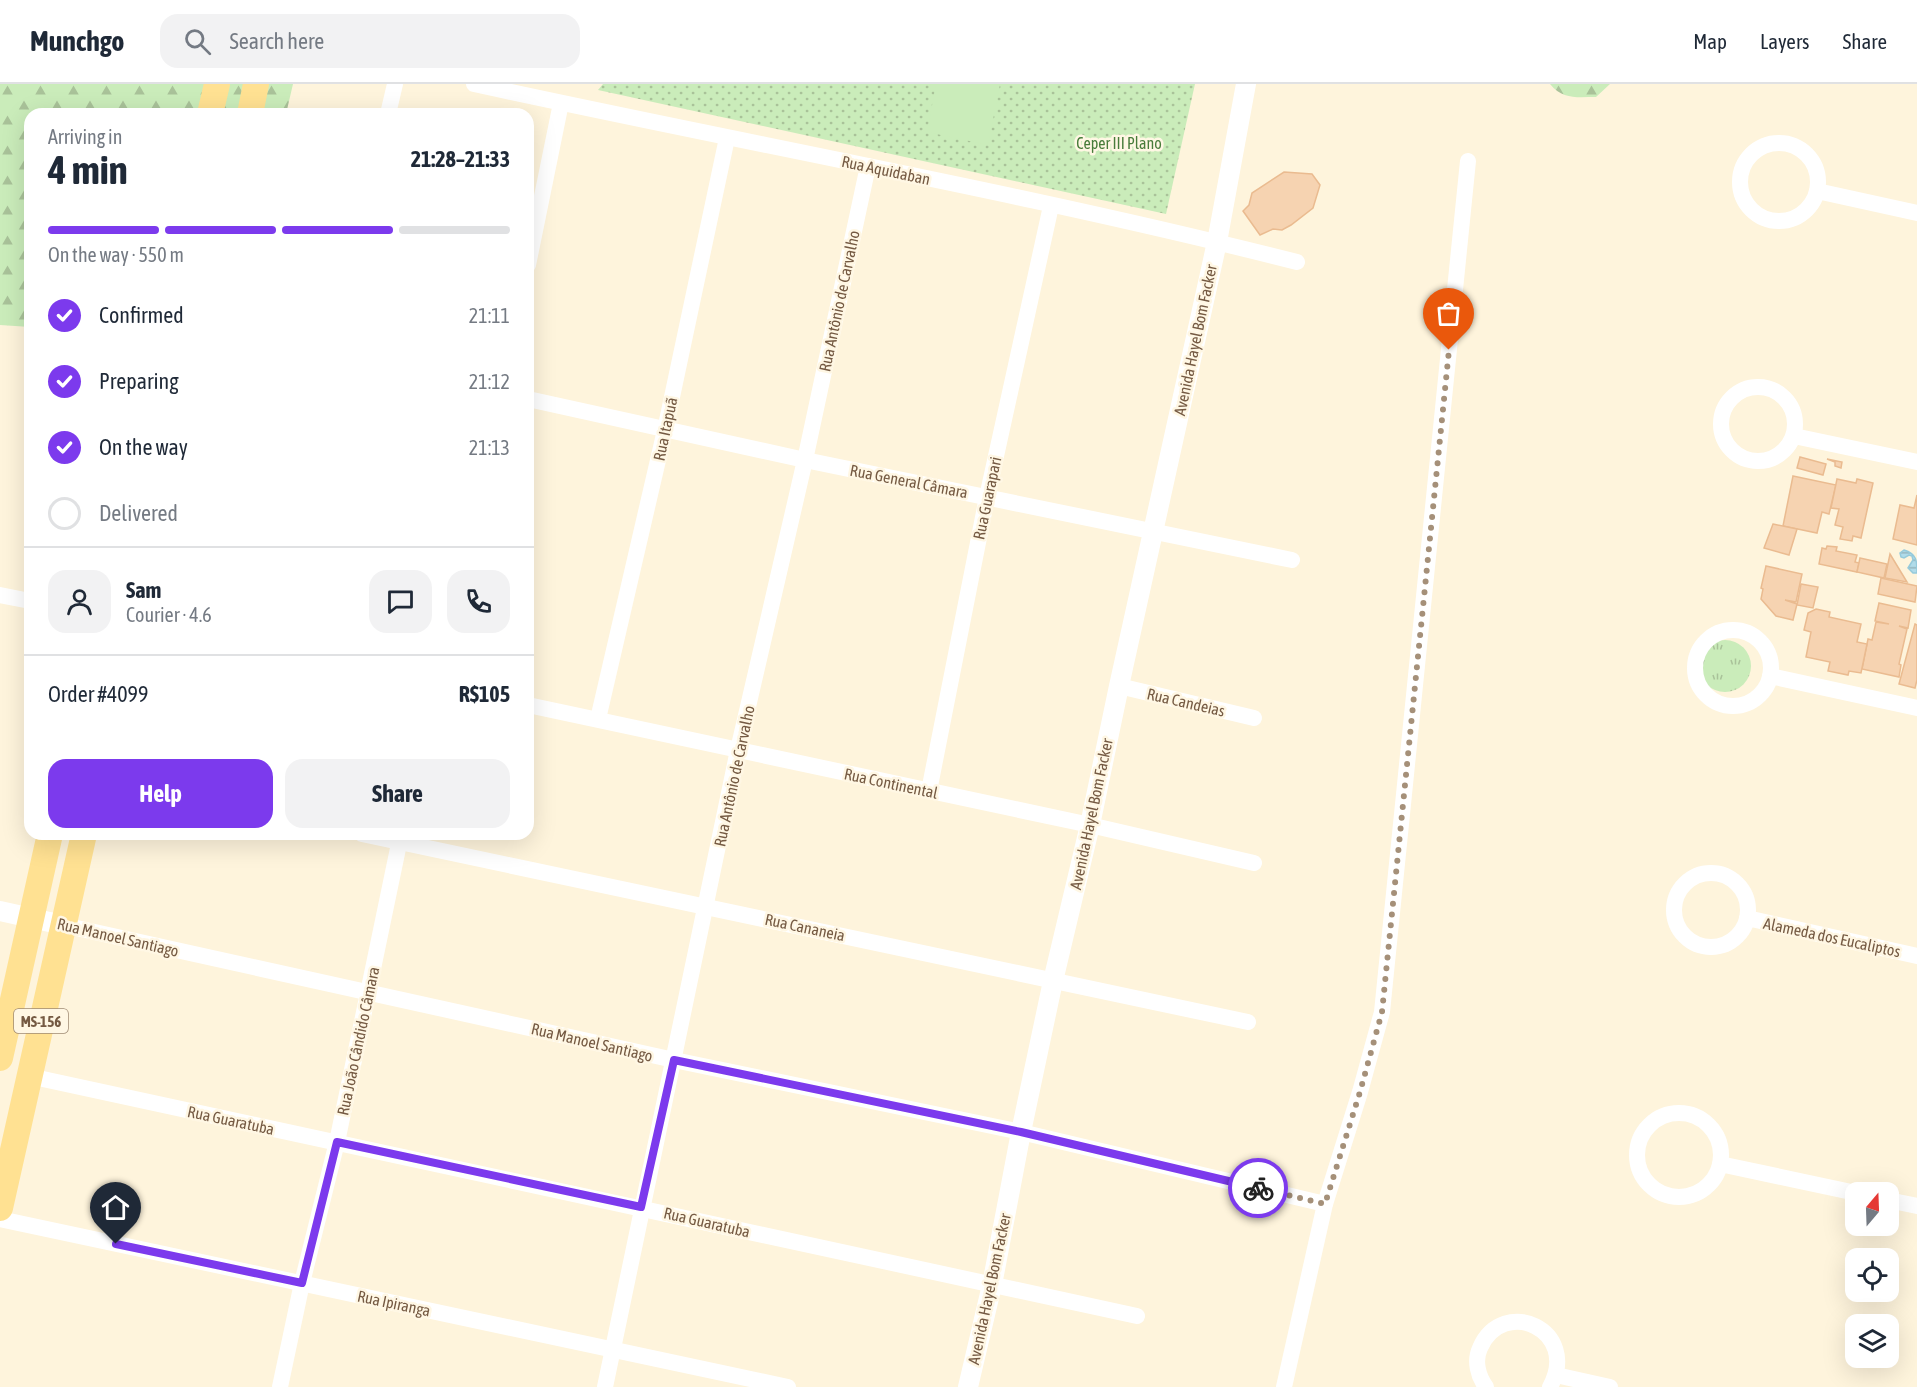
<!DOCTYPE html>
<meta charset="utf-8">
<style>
:root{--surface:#fff;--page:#f2f2f3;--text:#1f2937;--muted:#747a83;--line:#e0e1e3;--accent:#7c3aed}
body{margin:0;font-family:"Asap Condensed",sans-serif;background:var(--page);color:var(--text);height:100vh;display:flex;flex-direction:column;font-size:22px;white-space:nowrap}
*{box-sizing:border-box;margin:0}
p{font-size:20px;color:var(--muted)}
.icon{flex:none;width:33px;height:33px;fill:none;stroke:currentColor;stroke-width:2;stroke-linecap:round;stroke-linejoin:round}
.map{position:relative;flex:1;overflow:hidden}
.details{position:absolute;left:24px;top:24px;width:510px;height:732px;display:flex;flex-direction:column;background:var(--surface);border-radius:18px;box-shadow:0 6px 24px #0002}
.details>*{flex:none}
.needle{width:39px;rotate:19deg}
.controls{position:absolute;left:1845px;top:1098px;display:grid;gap:12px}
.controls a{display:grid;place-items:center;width:54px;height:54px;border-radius:12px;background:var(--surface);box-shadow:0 6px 24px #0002;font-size:30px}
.pin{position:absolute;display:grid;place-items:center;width:51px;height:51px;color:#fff;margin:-62px -26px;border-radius:50% 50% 50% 0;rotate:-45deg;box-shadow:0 0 6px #0007}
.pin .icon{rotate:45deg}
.courier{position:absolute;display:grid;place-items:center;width:60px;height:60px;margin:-30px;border:4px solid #7c3aed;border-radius:50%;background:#fff;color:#222;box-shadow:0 2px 8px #0007}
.headline em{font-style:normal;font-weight:700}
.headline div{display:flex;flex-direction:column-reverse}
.headline{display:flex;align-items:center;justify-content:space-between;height:102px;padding:0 24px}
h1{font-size:39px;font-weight:700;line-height:45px}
.bar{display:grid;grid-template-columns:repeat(4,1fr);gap:9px 6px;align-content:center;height:72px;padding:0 24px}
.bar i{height:8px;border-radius:4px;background:var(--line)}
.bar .selected{background:var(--accent)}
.bar p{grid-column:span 4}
.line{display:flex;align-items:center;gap:15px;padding:0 24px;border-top:2px solid var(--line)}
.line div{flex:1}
.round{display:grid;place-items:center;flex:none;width:63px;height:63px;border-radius:18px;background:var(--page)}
ol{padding:0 24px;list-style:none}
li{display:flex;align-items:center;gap:18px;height:66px}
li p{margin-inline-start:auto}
li .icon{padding:6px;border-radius:50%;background:var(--accent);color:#fff;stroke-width:4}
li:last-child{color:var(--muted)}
li i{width:33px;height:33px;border:3px solid var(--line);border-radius:50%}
.cta{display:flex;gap:12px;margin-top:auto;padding:12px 24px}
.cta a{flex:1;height:69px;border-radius:18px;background:var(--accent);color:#fff;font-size:24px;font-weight:700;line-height:69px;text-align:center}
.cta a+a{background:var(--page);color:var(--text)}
header{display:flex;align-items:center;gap:36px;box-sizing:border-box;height:84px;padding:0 30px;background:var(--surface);border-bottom:2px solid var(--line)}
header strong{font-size:28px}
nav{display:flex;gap:33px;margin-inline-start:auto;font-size:21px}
.search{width:420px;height:54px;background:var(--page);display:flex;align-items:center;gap:15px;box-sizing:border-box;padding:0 21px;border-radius:18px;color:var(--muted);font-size:22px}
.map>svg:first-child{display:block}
.grass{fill:url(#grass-tufts)}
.forest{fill:url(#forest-firs)}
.park{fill:url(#park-dots)}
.pitch{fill:#caecba}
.water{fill:url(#water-rules);stroke:#95cadb;stroke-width:1.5}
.building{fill:#f6d3b1;stroke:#eabb90;stroke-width:1.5}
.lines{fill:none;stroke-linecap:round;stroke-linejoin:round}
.minor{stroke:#fff;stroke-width:16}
.tertiary{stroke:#fff;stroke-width:20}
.primary{stroke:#ffe192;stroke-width:26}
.done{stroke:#a59079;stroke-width:6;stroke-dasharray:0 10.8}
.route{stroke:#7c3aed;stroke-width:8}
.labels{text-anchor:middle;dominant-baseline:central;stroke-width:5;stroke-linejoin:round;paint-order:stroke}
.shield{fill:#fff7e4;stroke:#9e8973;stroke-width:1.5}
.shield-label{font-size:15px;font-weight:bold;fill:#755a43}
.park-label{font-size:16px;fill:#487c3a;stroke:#fff7e4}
.street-label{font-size:16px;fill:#755a43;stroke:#fff7e4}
</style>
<header>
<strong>Munchgo</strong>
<div class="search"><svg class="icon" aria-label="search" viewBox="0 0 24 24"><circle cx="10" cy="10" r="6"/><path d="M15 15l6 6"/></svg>Search here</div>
<nav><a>Map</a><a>Layers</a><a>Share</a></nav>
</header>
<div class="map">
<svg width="1917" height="1303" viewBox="0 0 1917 1303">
<defs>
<pattern id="grass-tufts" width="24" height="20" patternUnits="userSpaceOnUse" patternTransform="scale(1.5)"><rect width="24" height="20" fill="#caecba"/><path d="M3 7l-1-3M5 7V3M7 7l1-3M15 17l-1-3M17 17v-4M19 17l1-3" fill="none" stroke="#a9c299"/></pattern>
<pattern id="forest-firs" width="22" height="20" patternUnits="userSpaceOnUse" patternTransform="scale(1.5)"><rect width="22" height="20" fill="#caecba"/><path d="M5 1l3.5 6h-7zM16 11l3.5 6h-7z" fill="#a9c299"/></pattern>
<pattern id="park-dots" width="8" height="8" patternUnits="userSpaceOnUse" patternTransform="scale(1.5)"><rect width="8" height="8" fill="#caecba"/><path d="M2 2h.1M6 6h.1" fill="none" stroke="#a9c299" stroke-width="1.8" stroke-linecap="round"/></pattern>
<pattern id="water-rules" width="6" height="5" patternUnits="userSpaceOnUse" patternTransform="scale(1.5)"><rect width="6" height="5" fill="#b0dbe9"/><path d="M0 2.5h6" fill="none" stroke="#94b5be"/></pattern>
</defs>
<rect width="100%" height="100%" fill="#fef4dc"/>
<circle class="grass" cx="1725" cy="582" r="26"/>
<g class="forest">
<polygon points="0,0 293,0 286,30 30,30 30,243 0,241"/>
<path d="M 1550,0 L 1610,0 L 1596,13 C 1577,13 1563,16 1550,0 Z"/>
</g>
<polygon class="park" points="603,0 1195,0 1166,130 598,6"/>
<polygon class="pitch" points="936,0 1000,0 988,61 927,48"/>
<path class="water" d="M 1904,466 C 1917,470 1917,477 1917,489 L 1913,489 L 1908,484 L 1913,476 L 1912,472 L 1909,471 L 1904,474 L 1901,473 L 1900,469 Z"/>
<g class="building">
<polygon points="1284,88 1312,90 1320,101 1313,124 1291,141 1282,146 1273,145 1260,151 1243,127 1249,121 1252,109"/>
<polygon points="1800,373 1826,380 1823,391 1797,384"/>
<polygon points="1827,375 1842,378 1841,384 1835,382 1835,378"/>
<polygon points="1793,392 1836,401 1829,430 1822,428 1817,449 1783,442"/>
<polygon points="1837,395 1856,399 1857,395 1873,399 1861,454 1853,452 1852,457 1840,455 1843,443 1835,441 1839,425 1831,424"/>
<polygon points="1917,411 1917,461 1893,455 1900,421 1914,424"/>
<polygon points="1773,440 1797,445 1789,471 1764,464"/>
<polygon points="1827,462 1837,463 1836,467 1857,471 1855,478 1859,479 1857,488 1819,480 1822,464 1826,465"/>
<polygon points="1890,470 1907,498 1885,494"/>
<polygon points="1860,474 1887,480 1884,494 1857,488"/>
<polygon points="1766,482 1802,490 1796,518 1785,516 1797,520 1793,536 1776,532 1761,515 1763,505 1761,504"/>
<polygon points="1881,494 1917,502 1915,518 1878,510"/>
<polygon points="1801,500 1818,503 1813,524 1797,521"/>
<polygon points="1879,519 1911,526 1908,544 1899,542 1907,545 1899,580 1901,581 1899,593 1862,585 1868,555 1872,556 1876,538 1889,540 1875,537"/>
<polygon points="1816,525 1830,528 1829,533 1861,540 1857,558 1867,560 1861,589 1849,587 1848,591 1828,587 1830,578 1806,573 1811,548 1804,546 1808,529"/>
<polygon points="1915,540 1917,541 1917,596 1915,604 1899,600"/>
</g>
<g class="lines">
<g class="minor">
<path d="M 474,0 C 748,60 1025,109 1297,178"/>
<polyline points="388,30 395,0"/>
<circle cx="1779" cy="98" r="39"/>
<polyline points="1817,107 1917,129"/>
<polyline points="528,181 561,19"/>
<circle cx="1758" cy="340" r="37"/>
<polyline points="528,315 805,376 1292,476"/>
<polyline points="1794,352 1917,378"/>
<polyline points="0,511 30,517"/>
<circle cx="1733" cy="584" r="38"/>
<polyline points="1770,592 1917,624"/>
<polyline points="1119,602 1254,634"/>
<polyline points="528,621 1090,741 1254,779"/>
<polyline points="598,635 665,346 727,54"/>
<polyline points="929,707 987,413 1051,122"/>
<polyline points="362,750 1248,938"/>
<circle cx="1711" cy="826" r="37"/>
<polyline points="1747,834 1917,872"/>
<polyline points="63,841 674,976 1021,1048 1325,1120"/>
<polyline points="29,992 1137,1232"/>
<circle cx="1679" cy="1071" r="42"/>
<polyline points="1720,1080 1856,1109"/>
<polyline points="1888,1116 1917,1122"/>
<polyline points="0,1135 788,1303"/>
<polyline points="1556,1291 1610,1303"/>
<polyline points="280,1303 302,1199 337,1058 401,750"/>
<polyline points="605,1303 738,666 805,376 868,82"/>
<polyline points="1284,1303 1325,1120 1360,1008 1382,928 1468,77"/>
<path d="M 1486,1303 C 1478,1292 1474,1277 1480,1264 C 1503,1211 1581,1246 1550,1303"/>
</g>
<g class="tertiary">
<polyline points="0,827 63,841"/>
<polyline points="968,1303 992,1201 1021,1048 1053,897 1090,741 1119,602 1217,158 1246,0"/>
</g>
<g class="primary">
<polyline points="210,30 217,0"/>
<polyline points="250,30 256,0"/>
<polyline points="0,974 50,750"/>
<polyline points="0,1124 84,750"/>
</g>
</g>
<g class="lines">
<polyline class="done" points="1258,1104 1325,1120 1360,1008 1382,928 1449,266"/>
<polyline class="route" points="116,1160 302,1199 337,1058 641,1123 674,976 1021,1048 1258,1104"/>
</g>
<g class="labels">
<rect class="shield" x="14" y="925" width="54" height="24" rx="4.5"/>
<g class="shield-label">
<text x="41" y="937">MS-156</text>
</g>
<g class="park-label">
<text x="1119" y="59">Ceper III Plano</text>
</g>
<g class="street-label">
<text transform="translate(886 86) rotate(12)">Rua Aquidaban</text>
<text transform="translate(839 217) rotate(-78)">Rua Antônio de Carvalho</text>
<text transform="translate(1195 256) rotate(-78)">Avenida Hayel Bom Facker</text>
<text transform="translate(665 345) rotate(-78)">Rua Itapuã</text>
<text transform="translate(909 397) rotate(11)">Rua General Câmara</text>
<text transform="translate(987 414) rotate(-78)">Rua Guarapari</text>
<text transform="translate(1186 618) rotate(13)">Rua Candeias</text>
<text transform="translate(734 692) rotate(-78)">Rua Antônio de Carvalho</text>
<text transform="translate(891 699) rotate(12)">Rua Continental</text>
<text transform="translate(1091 730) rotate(-78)">Avenida Hayel Bom Facker</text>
<text transform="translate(805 843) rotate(12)">Rua Cananeia</text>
<text transform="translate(118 853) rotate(13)">Rua Manoel Santiago</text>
<text transform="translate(1832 853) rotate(12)">Alameda dos Eucaliptos</text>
<text transform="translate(358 957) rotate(-78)">Rua João Cândido Câmara</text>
<text transform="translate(592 958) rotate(13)">Rua Manoel Santiago</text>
<text transform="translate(231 1036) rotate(12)">Rua Guaratuba</text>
<text transform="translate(707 1138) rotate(13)">Rua Guaratuba</text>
<text transform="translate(989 1205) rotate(-78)">Avenida Hayel Bom Facker</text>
<text transform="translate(394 1219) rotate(12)">Rua Ipiranga</text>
</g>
</g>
</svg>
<div class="controls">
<a><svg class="needle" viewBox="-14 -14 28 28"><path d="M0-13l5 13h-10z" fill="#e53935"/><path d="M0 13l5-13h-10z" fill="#747a83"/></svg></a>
<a><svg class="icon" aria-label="locate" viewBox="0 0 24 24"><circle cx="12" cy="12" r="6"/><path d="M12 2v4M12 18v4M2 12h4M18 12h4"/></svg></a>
<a><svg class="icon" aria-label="layers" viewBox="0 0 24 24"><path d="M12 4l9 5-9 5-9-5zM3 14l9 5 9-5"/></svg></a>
</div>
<div class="pin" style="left:1449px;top:266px;background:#ea580c"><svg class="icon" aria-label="bag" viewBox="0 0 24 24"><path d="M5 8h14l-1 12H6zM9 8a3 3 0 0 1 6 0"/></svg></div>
<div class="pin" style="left:116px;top:1160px;background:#1f2937"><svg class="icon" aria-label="home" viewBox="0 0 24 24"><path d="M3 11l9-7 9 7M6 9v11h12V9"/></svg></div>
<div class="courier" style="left:1258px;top:1104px"><svg class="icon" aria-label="bike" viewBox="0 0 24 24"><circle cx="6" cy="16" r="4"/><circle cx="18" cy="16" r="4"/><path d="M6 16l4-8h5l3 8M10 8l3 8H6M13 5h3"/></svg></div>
<section class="details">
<div class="headline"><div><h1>4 min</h1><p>Arriving in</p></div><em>21:28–21:33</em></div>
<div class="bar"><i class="selected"></i><i class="selected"></i><i class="selected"></i><i></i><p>On the way · 550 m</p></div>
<ol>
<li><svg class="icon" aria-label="check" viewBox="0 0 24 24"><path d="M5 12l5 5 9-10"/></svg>Confirmed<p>21:11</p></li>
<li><svg class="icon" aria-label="check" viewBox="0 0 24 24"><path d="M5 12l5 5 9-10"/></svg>Preparing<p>21:12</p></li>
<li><svg class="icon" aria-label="check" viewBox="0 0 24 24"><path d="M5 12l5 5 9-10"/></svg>On the way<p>21:13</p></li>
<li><i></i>Delivered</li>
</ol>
<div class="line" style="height:108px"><a class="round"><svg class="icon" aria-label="person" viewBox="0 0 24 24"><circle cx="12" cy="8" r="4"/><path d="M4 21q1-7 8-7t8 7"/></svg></a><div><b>Sam</b><p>Courier · 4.6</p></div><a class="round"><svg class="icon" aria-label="chat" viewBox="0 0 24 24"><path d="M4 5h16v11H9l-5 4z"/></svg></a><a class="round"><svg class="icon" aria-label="phone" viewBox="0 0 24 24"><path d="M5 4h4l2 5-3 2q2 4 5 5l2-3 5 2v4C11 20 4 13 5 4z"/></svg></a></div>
<div class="line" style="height:78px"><div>Order #4099</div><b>R$105</b></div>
<div class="cta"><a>Help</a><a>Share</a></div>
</section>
</div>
